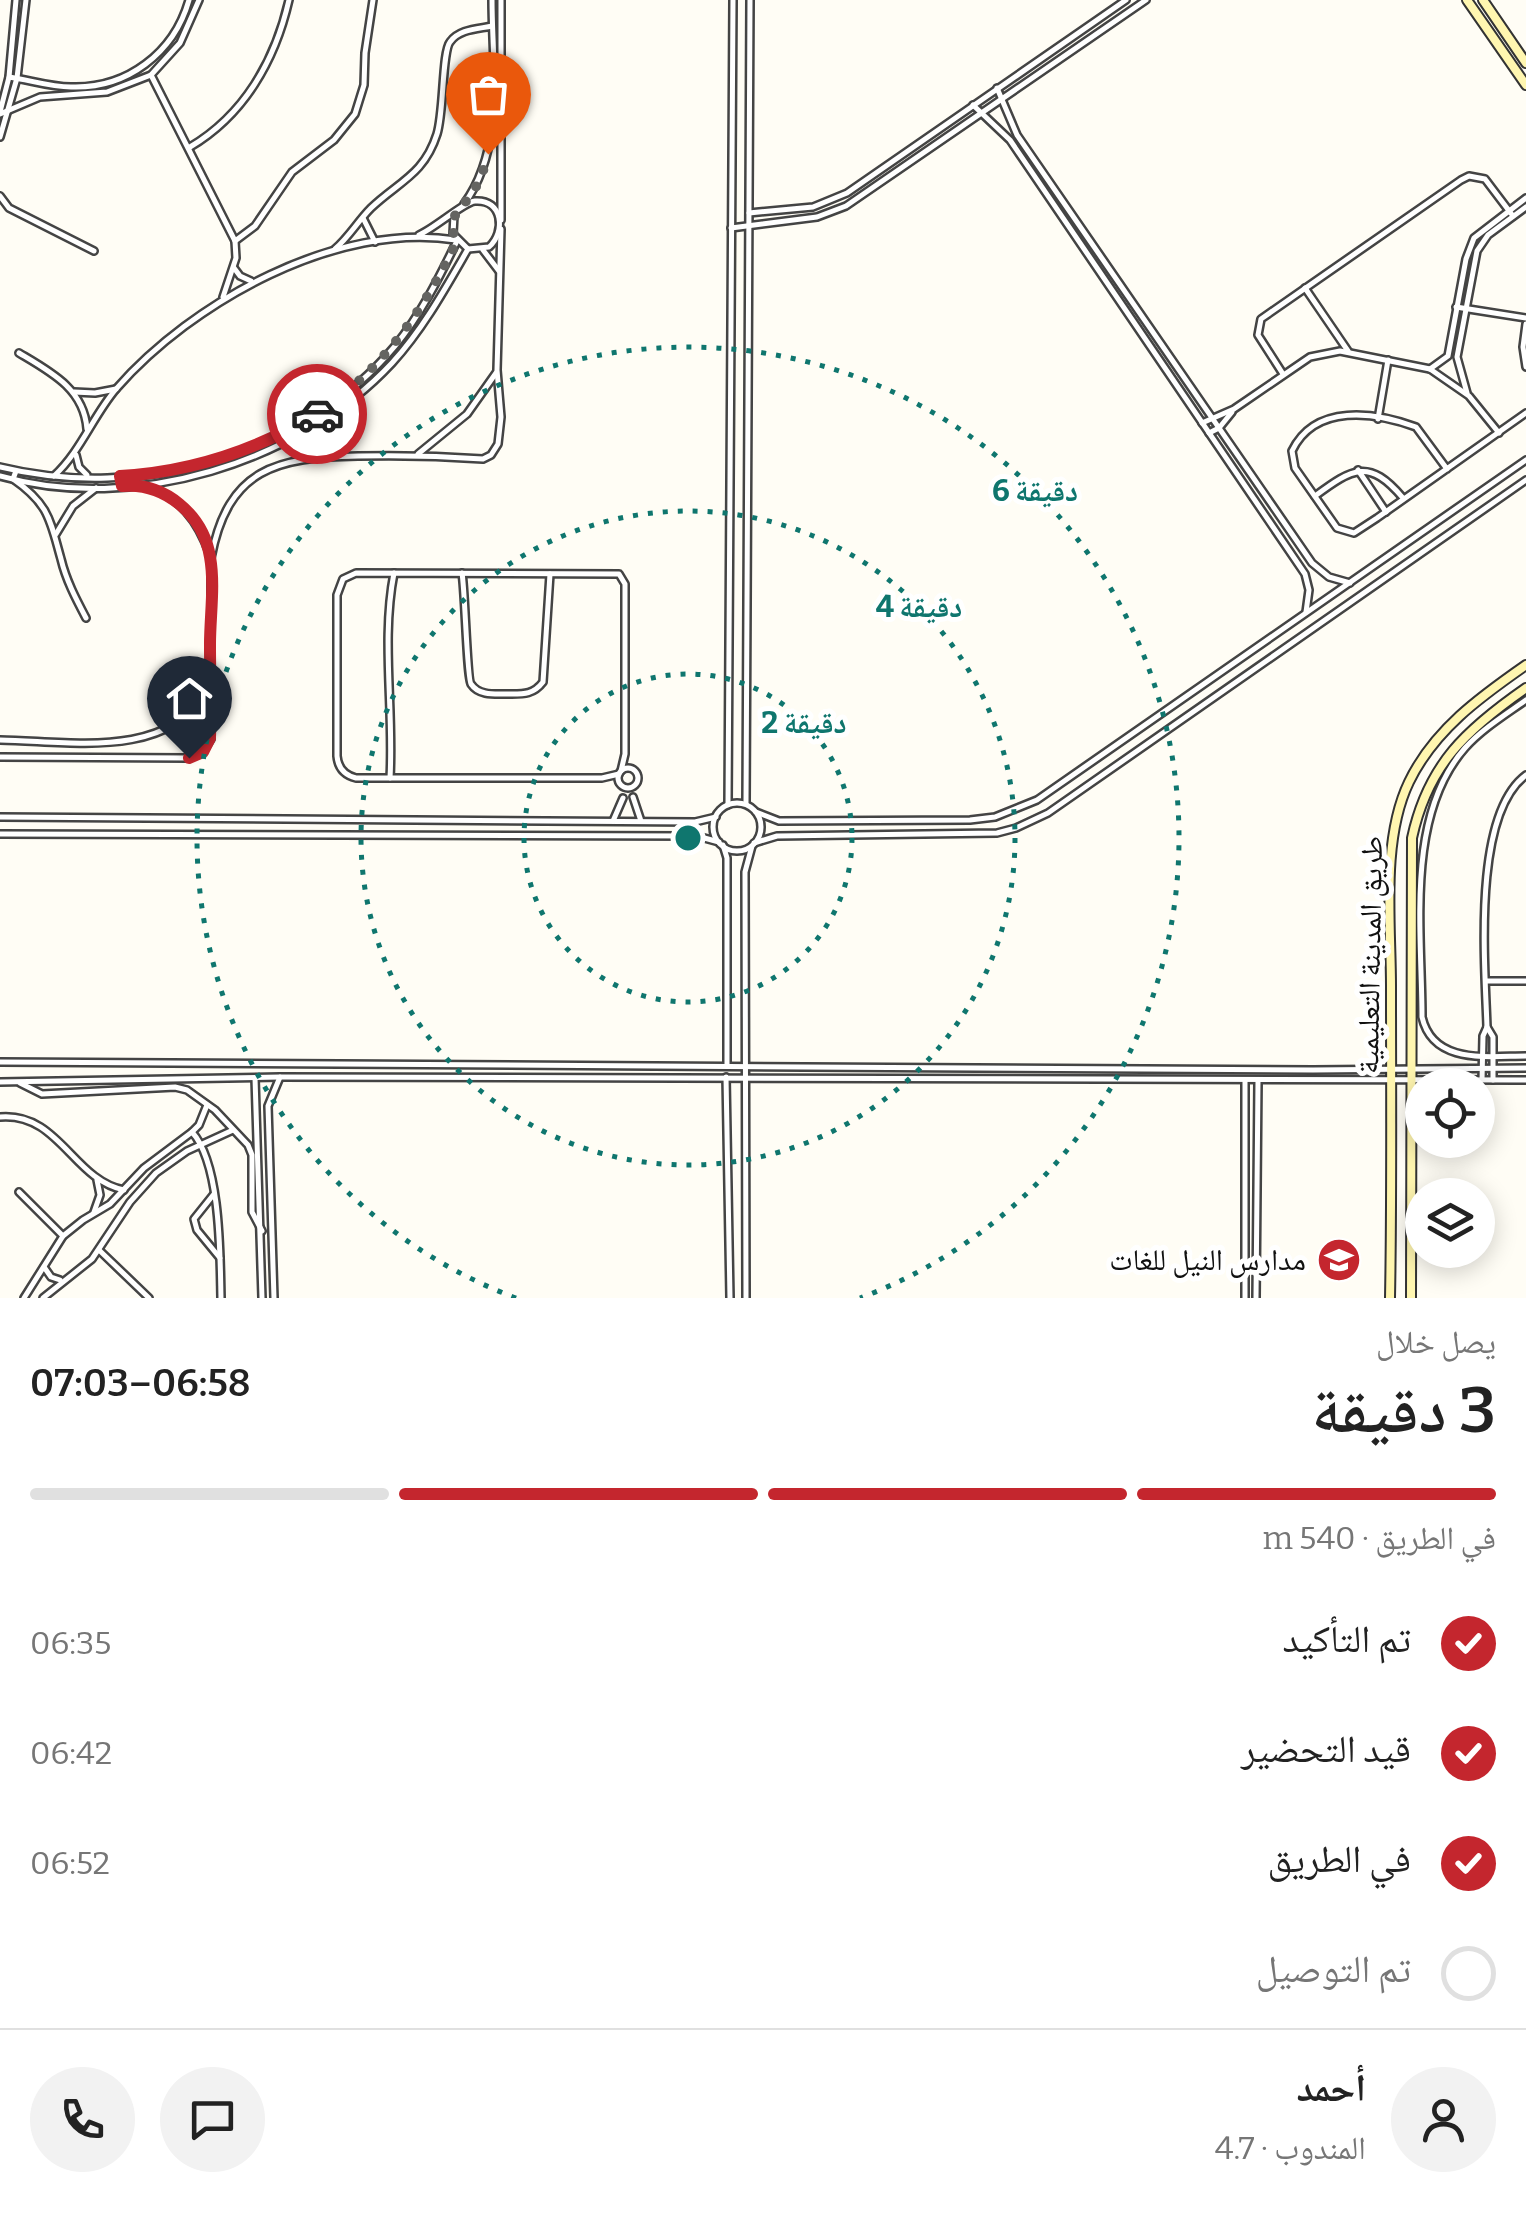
<!DOCTYPE html>
<html lang="ar">
<meta charset="utf-8">
<style>
:root{--surface:#fff;--page:#f2f2f2;--text:#222;--muted:#767676;--line:#e0e0e0;--accent:#c4262e}
body{margin:0;font-family:Bitter,"Noto Naskh Arabic",serif;background:var(--page);color:var(--text);direction:rtl;height:100vh;display:flex;flex-direction:column;font-size:38px;white-space:nowrap}
*{box-sizing:border-box;margin:0}
p{font-size:32px;color:var(--muted)}
.icon{flex:none;width:55px;height:55px;fill:none;stroke:currentColor;stroke-width:2;stroke-linecap:round;stroke-linejoin:round}
.map{position:relative;height:1298px;overflow:hidden;direction:ltr}
.sheet{display:flex;flex-direction:column;background:var(--surface);flex:1}
.sheet>*{flex:none}
.tools{position:absolute;left:1405px;top:1068px;display:grid;gap:20px}
.tools a{display:grid;place-items:center;width:90px;height:90px;border-radius:50%;background:var(--surface);box-shadow:0 5px 25px #0003;font-size:50px}
.pin{position:absolute;display:grid;place-items:center;width:85px;height:85px;color:#fff;margin:-102px -42px;border-radius:50% 50% 50% 0;rotate:-45deg;box-shadow:0 0 10px #0007}
.pin .icon{rotate:45deg}
.courier{position:absolute;display:grid;place-items:center;width:100px;height:100px;margin:-50px;border:8px solid #c4262e;border-radius:50%;background:#fff;color:#222;box-shadow:0 2px 12px #0007}
.summary em{font-style:normal;font-weight:600}
.summary div{display:flex;flex-direction:column-reverse}
.summary{display:flex;align-items:center;justify-content:space-between;height:170px;padding:0 30px}
h1{font-size:65px;font-weight:600;line-height:75px}
.bar{display:grid;grid-template-columns:repeat(4,1fr);gap:15px 10px;align-content:center;height:120px;padding:0 30px}
.bar i{height:12px;border-radius:8px;background:var(--line)}
.bar .selected{background:var(--accent)}
.bar p{grid-column:span 4}
.line{display:flex;align-items:center;gap:25px;padding:0 30px;border-top:2px solid var(--line)}
.line div{flex:1}
.round{display:grid;place-items:center;flex:none;width:105px;height:105px;border-radius:52px;background:var(--page)}
ol{padding:0 30px;list-style:none}
li{display:flex;align-items:center;gap:30px;height:110px}
li p{margin-inline-start:auto}
li .icon{padding:10px;border-radius:50%;background:var(--accent);color:#fff;stroke-width:4}
li:last-child{color:var(--muted)}
li i{width:55px;height:55px;border:5px solid var(--line);border-radius:50%}
.map>svg:first-child{display:block}
.lines{fill:none;stroke-linecap:round;stroke-linejoin:round}
.street-casing{stroke:#444;stroke-width:10}
.secondary-casing{stroke:#333;stroke-width:12}
.street{stroke:#fff;stroke-width:5}
.secondary{stroke:#fff6b0;stroke-width:8}
.done{stroke:#646461;stroke-width:10;stroke-dasharray:0 18}
.route{stroke:#c4262e;stroke-width:12}
.ring{fill:none;stroke:#0f766e;stroke-width:5;stroke-dasharray:5 10}
.labels{text-anchor:middle;dominant-baseline:central;stroke-width:10;stroke-linejoin:round;paint-order:stroke}
.street-label{font-size:30px;fill:#111;stroke:#fff}
.poi-label{font-size:30px;fill:#111;stroke:#fff;text-anchor:end}
.centre{fill:#0f766e;stroke:#fff;stroke-width:5}
.ring-label{font-size:30px;text-anchor:middle;font-weight:bold;fill:#0f766e;stroke:#fff;stroke-width:10;stroke-linejoin:round;paint-order:stroke}
</style>
<div class="map">
<svg width="1526" height="1298" viewBox="0 0 1526 1298">
<rect width="100%" height="100%" fill="#fffdf5"/>
<g class="lines">
<g class="street-casing">
<g id="street">
<polyline points="151,75 235,241 236,258 223,297"/>
<path d="M 9,77 C 30,80 50,87 71,87 C 127,89 174,53 189,0"/>
<polyline points="997,88 1017,135 1312,563 1329,577 1350,583"/>
<polyline points="973,105 1010,140 1305,574 1309,590 1306,612"/>
<polyline points="0,112 9,77 16,0"/>
<polyline points="0,114 40,97 107,92 151,75 180,43 199,0"/>
<polyline points="0,137 17,78 26,0"/>
<path d="M 190,147 C 244,115 275,61 289,0"/>
<polyline points="0,196 9,208 94,251"/>
<path d="M 464,204 C 506,147 492,66 492,0"/>
<polyline points="749,213 813,207 847,193 1126,0"/>
<polyline points="363,218 375,242"/>
<polyline points="501,220 501,0"/>
<polyline points="731,228 817,217 846,206 1146,0"/>
<path d="M 419,235 C 435,228 464,202 475,201 C 503,199 506,232 489,247 L 468,249 L 453,234 L 454,215"/>
<polyline points="235,241 255,226 292,172 334,140 355,114 364,85 365,53 373,0"/>
<path d="M 335,249 C 349,237 358,221 371,208 C 398,182 424,175 437,134 C 444,112 442,52 450,42 C 459,29 478,29 492,26"/>
<polyline points="483,250 499,271"/>
<polyline points="234,268 240,276 251,281"/>
<polyline points="1305,288 1348,351"/>
<polyline points="1456,307 1526,318"/>
<polyline points="1526,324 1523,347 1526,367"/>
<path d="M 19,353 C 51,372 84,389 87,429"/>
<polyline points="1430,369 1448,356 1466,259 1474,238 1526,198"/>
<polyline points="1283,374 1258,335 1261,319 1461,180 1469,176 1485,179 1513,216"/>
<polyline points="74,392 95,393 116,389"/>
<polyline points="1467,393 1457,357 1477,251 1488,235 1526,207"/>
<polyline points="1378,419 1388,360"/>
<polyline points="320,422 322,438 336,454"/>
<polyline points="1202,423 1234,409 1310,357 1340,351 1430,369 1469,396 1499,433"/>
<polyline points="1209,433 1219,428 1232,412"/>
<polyline points="418,454 467,414 496,373"/>
<polyline points="76,455 79,467 87,475"/>
<path d="M 0,467 C 139,501 302,457 395,346 C 421,314 439,278 457,241"/>
<path d="M 1447,469 L 1416,427 C 1375,412 1315,403 1292,451 L 1295,468 L 1337,528 L 1354,533 L 1377,518 L 1526,413"/>
<polyline points="1358,470 1386,512"/>
<path d="M 16,471 L 13,479 C 49,504 50,520 61,559 C 66,580 76,599 86,618"/>
<path d="M 0,476 C 133,514 299,463 392,363 C 423,329 445,289 468,249"/>
<path d="M 54,476 C 81,451 93,416 116,389 C 192,302 337,221 456,240"/>
<path d="M 145,486 C 180,497 198,521 210,555"/>
<path d="M 1315,496 C 1353,468 1369,458 1403,498"/>
<polyline points="56,534 73,506 96,488"/>
<path d="M 462,573 C 465,590 467,679 471,684 C 479,696 495,694 508,694 C 523,694 533,695 543,682 L 550,574"/>
<path d="M 1526,700 C 1505,715 1482,729 1465,748 C 1405,816 1422,932 1422,1017 C 1433,1065 1488,1056 1526,1056"/>
<path d="M 0,740 C 71,741 161,760 209,693"/>
<path d="M 0,757 L 189,758 L 203,752 L 211,739 L 211,558 C 228,468 277,457 358,456 C 400,455 441,456 483,459 L 491,455 L 498,444 L 501,417 L 497,370 L 501,229"/>
<circle cx="628" cy="778" r="10"/>
<path d="M 619,774 L 602,778 L 356,778 C 344,775 338,768 337,756 L 337,595 L 343,579 L 356,573 L 619,574 L 625,584 L 625,754 L 621,771"/>
<path d="M 390,778 C 394,709 381,640 394,573"/>
<polyline points="633,797 641,821"/>
<circle cx="737" cy="827" r="24"/>
<polyline points="746,804 750,0"/>
<polyline points="728,805 733,0"/>
<polyline points="756,812 779,821 970,820 995,817 1037,800 1526,460"/>
<polyline points="0,817 695,822 716,817"/>
<polyline points="613,821 623,798"/>
<polyline points="0,834 697,836 719,842"/>
<polyline points="754,843 777,836 997,833 1016,828 1048,813 1526,480"/>
<polyline points="723,845 727,858 727,1066"/>
<polyline points="1486,981 1526,981"/>
<polyline points="1487,1027 1493,1037 1493,1080"/>
<polyline points="0,1062 1313,1070 1526,1068"/>
<polyline points="726,1077 730,1298"/>
<polyline points="255,1078 262,1298"/>
<path d="M 1482,1080 L 1483,1036 L 1487,1027 C 1485,964 1472,815 1526,775"/>
<polyline points="0,1082 280,1077 1526,1080"/>
<polyline points="20,1083 42,1094 175,1087 187,1090 215,1110 248,1145 252,1155 252,1212 262,1231"/>
<path d="M 0,1117 C 59,1112 73,1180 124,1190"/>
<path d="M 192,1132 C 221,1164 220,1256 221,1298"/>
<polyline points="19,1192 63,1236"/>
<polyline points="214,1194 194,1219 197,1230 220,1258"/>
<polyline points="94,1212 100,1195 97,1180"/>
<polyline points="99,1250 149,1298"/>
<polyline points="44,1267 51,1277 60,1280"/>
<polyline points="24,1298 63,1236 83,1220 110,1204 144,1168 192,1132 199,1125 207,1105"/>
<polyline points="43,1298 92,1259 130,1202 156,1173 187,1151 233,1130"/>
<polyline points="274,1298 268,1106 280,1077"/>
<polyline points="746,1298 745,872 752,846"/>
<polyline points="1245,1298 1245,1081"/>
<polyline points="1256,1298 1258,1081"/>
</g>
</g>
<g class="secondary-casing">
<g id="secondary">
<polyline points="1467,0 1526,85"/>
<polyline points="1483,0 1526,63"/>
<path d="M 1390,1298 C 1392,1194 1391,1090 1391,986 C 1391,922 1381,840 1409,782 C 1434,730 1480,697 1526,665"/>
<path d="M 1411,1298 L 1412,838 C 1428,764 1467,729 1526,688"/>
</g>
</g>
<use href="#street" class="street"/>
<use href="#secondary" class="secondary"/>
</g>
<g class="lines">
<path class="done" d="M 317,414 C 382,370 423,312 457,241 C 444,218 461,210 473,192 C 480,180 485,167 488,154"/>
<path class="route" d="M 189,758 L 203,752 L 210,738 C 211,707 210,675 210,644 C 210,616 215,585 210,557 C 203,514 164,482 122,486 L 120,476 C 192,472 255,451 317,414"/>
</g>
<g class="ring">
<circle cx="688" cy="838" r="164"/>
<circle cx="688" cy="838" r="327"/>
<path d="M516 1298A491 491 0 1 1 860 1298"/>
</g>
<defs>
<g id="school-disc" transform="scale(2.25)"><circle r="9.5" fill="#c4262e" stroke="#fff"/><path d="M0-5L7-2L0 1L-7-2ZM-4 1L0 2.5L4 1V4Q0 6-4 4Z" fill="#fff"/></g>
</defs>
<g fill-rule="evenodd">
<use href="#school-disc" x="1339" y="1260"/>
</g>
<g class="labels">
<g class="street-label">
<text transform="translate(1370 955) rotate(-89)">طريق المدينة التعليمية</text>
</g>
<g class="poi-label">
<text x="1306" y="1260">مدارس النيل للغات</text>
</g>
</g>
<circle cx="688" cy="838" r="15" class="centre"/>
<g class="ring-label">
<text x="1035" y="501">6 دقيقة</text>
<text x="919" y="617">4 دقيقة</text>
<text x="804" y="733">2 دقيقة</text>
</g>
</svg>
<div class="tools">
<a><svg class="icon" aria-label="locate" viewBox="0 0 24 24"><circle cx="12" cy="12" r="6"/><path d="M12 2v4M12 18v4M2 12h4M18 12h4"/></svg></a>
<a><svg class="icon" aria-label="layers" viewBox="0 0 24 24"><path d="M12 4l9 5-9 5-9-5zM3 14l9 5 9-5"/></svg></a>
</div>
<div class="pin" style="left:488px;top:154px;background:#ea580c"><svg class="icon" aria-label="bag" viewBox="0 0 24 24"><path d="M5 8h14l-1 12H6zM9 8a3 3 0 0 1 6 0"/></svg></div>
<div class="pin" style="left:189px;top:758px;background:#1f2937"><svg class="icon" aria-label="home" viewBox="0 0 24 24"><path d="M3 11l9-7 9 7M6 9v11h12V9"/></svg></div>
<div class="courier" style="left:317px;top:414px"><svg class="icon" aria-label="car" viewBox="0 0 24 24"><path d="M5 17H2v-5l4-1 3-4h7l3 4 3 1v5h-3M9 17h6M6 11h13"/><circle cx="7" cy="17" r="2"/><circle cx="17" cy="17" r="2"/></svg></div>
</div>
<section class="sheet">
<div class="summary"><div><h1>3 دقيقة</h1><p>يصل خلال</p></div><em>06:58–07:03</em></div>
<div class="bar"><i class="selected"></i><i class="selected"></i><i class="selected"></i><i></i><p>في الطريق · 540 m</p></div>
<ol>
<li><svg class="icon" aria-label="check" viewBox="0 0 24 24"><path d="M5 12l5 5 9-10"/></svg>تم التأكيد<p>06:35</p></li>
<li><svg class="icon" aria-label="check" viewBox="0 0 24 24"><path d="M5 12l5 5 9-10"/></svg>قيد التحضير<p>06:42</p></li>
<li><svg class="icon" aria-label="check" viewBox="0 0 24 24"><path d="M5 12l5 5 9-10"/></svg>في الطريق<p>06:52</p></li>
<li><i></i>تم التوصيل</li>
</ol>
<div class="line" style="height:180px"><a class="round"><svg class="icon" aria-label="person" viewBox="0 0 24 24"><circle cx="12" cy="8" r="4"/><path d="M4 21q1-7 8-7t8 7"/></svg></a><div><b>أحمد</b><p>المندوب · 4.7</p></div><a class="round"><svg class="icon" aria-label="chat" viewBox="0 0 24 24"><path d="M4 5h16v11H9l-5 4z"/></svg></a><a class="round"><svg class="icon" aria-label="phone" viewBox="0 0 24 24"><path d="M5 4h4l2 5-3 2q2 4 5 5l2-3 5 2v4C11 20 4 13 5 4z"/></svg></a></div>
</section>
